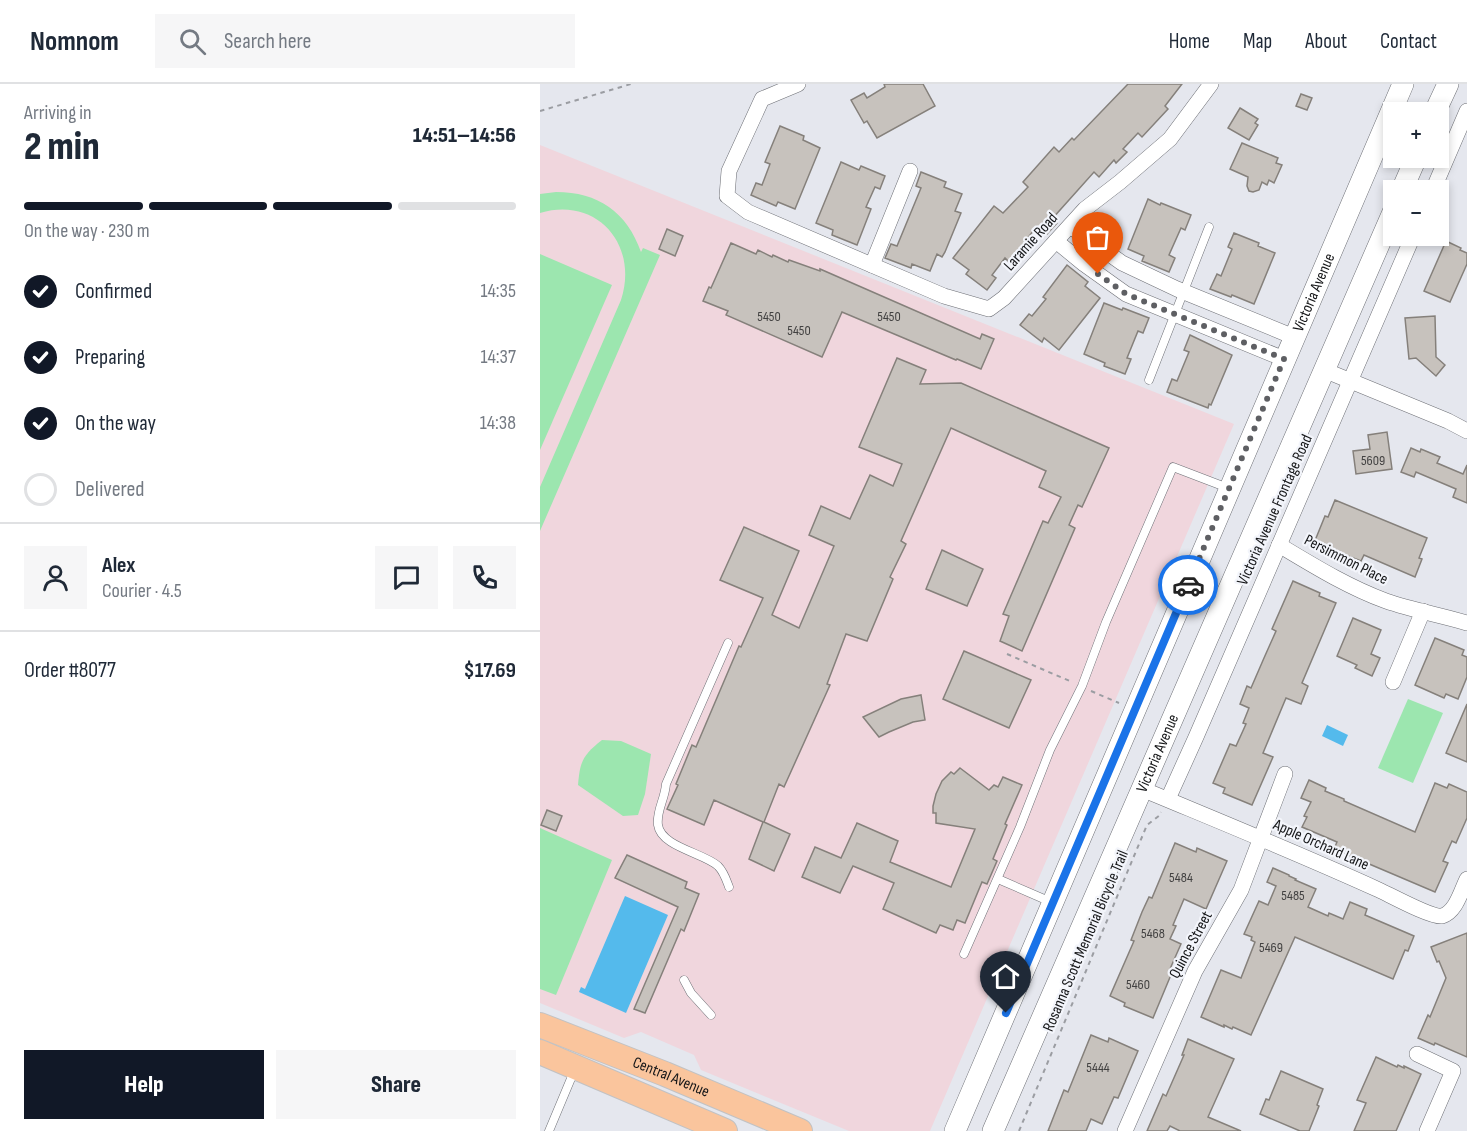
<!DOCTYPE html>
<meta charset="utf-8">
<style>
:root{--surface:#fff;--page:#f6f6f7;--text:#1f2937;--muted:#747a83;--line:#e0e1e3;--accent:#111827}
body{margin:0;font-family:"Sofia Sans Condensed",sans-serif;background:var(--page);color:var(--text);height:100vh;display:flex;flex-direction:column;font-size:22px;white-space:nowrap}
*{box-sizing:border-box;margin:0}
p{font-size:20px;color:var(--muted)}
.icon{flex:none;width:33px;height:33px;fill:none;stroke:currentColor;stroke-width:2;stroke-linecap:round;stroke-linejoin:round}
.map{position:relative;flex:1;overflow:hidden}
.details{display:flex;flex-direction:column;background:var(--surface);width:540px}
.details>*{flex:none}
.fabs{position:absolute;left:843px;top:18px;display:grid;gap:12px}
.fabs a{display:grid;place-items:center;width:66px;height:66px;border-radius:0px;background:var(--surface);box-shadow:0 3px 9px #0003;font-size:30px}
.pin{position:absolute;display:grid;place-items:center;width:51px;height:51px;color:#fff;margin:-62px -26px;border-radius:50% 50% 50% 0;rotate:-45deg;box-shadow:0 0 6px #0007}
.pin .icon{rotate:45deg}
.courier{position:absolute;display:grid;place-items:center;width:60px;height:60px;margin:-30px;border:4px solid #1a73e8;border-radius:50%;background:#fff;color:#222;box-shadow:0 2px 8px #0007}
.overview em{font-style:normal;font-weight:800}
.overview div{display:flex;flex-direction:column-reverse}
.overview{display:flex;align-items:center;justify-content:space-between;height:102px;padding:0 24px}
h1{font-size:39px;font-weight:800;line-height:45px}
.bar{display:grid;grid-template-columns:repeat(4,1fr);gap:9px 6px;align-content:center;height:72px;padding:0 24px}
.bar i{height:8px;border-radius:4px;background:var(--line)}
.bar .on{background:var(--accent)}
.bar p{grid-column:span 4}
.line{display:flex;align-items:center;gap:15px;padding:0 24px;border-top:2px solid var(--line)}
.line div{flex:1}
.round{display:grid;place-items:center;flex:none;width:63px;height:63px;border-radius:0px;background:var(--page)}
ol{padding:0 24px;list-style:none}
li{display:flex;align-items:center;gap:18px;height:66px}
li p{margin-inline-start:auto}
li .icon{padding:6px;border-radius:50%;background:var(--accent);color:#fff;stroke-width:4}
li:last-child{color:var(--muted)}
li i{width:33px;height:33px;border:3px solid var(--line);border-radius:50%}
.button{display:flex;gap:12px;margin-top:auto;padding:12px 24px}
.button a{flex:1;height:69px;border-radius:0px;background:var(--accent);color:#fff;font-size:24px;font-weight:800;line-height:69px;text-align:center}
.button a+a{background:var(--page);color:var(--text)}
header{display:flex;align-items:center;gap:36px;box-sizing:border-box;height:84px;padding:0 30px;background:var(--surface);border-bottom:2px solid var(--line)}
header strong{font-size:28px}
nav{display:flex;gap:33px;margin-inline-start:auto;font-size:21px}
.search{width:420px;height:54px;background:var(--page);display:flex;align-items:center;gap:15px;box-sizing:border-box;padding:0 21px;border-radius:0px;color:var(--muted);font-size:22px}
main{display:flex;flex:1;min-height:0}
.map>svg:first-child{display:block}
.education{fill:#f0d6dd}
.green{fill:#9ce6af}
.water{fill:#54baec}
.building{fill:#c7c2bd;stroke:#85807b;stroke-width:1.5}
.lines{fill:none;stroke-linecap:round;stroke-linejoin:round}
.service-casing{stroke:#6e7076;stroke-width:9}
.minor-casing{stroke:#6e7076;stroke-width:16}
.secondary-casing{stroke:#6e7076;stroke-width:22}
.primary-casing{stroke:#c2c2c3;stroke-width:26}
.path{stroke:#9b9da2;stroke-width:2;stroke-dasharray:4.5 4.5;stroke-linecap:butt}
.service{stroke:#fff;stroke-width:8}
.minor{stroke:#fff;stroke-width:15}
.secondary{stroke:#fff;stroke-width:21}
.primary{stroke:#fac59d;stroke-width:24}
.done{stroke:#5e5f63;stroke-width:6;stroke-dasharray:0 10.8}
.route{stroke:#1a73e8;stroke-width:8}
.labels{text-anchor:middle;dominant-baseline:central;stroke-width:4.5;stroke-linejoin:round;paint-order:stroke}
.number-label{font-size:14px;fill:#424141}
.street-label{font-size:16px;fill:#151618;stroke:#f3f5fb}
</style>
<header>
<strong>Nomnom</strong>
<div class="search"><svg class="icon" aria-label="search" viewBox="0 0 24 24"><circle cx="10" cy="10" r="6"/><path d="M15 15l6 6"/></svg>Search here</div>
<nav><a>Home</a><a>Map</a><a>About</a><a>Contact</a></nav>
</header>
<main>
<section class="details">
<div class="overview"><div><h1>2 min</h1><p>Arriving in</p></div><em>14:51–14:56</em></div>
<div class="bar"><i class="on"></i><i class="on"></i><i class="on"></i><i></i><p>On the way · 230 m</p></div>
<ol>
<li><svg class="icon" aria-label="check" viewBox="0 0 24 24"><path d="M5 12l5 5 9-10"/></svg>Confirmed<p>14:35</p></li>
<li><svg class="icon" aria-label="check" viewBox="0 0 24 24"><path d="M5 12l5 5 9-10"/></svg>Preparing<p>14:37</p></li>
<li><svg class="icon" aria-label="check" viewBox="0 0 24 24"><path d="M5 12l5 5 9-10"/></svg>On the way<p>14:38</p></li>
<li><i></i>Delivered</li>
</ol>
<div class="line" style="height:108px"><a class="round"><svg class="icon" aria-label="person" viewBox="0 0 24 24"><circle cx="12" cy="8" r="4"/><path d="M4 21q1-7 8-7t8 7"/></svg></a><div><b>Alex</b><p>Courier · 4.5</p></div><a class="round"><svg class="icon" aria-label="chat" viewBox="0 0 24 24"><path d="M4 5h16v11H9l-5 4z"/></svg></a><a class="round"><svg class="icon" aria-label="phone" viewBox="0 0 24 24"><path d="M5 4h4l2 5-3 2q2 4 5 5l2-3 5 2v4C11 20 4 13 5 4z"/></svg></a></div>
<div class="line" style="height:78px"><div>Order #8077</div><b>$17.69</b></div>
<div class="button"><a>Help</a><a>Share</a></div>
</section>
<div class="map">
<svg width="927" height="1047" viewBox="0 0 927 1047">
<rect width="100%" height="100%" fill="#e5e7ee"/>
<polygon class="education" points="0,61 694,340 390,1047 309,1047 161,986 154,971 101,948 84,954 0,919"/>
<g class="green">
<path d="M 16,108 C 58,108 87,128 101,168 L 103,164 L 120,171 L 0,447 L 0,403 L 81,216 C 99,161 57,112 0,129 L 0,110 Z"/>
<polygon points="0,170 72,201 0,366"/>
<polygon points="868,615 903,629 873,699 838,684"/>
<path d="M 62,656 L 81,657 L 111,670 L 105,710 L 98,731 L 83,732 L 38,701 C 40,677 43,671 62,656 Z"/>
<polygon points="0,744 72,776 16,911 0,905"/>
</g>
<g class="water">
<polygon points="787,641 808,651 803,662 782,652"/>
<polygon points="85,812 128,831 86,929 39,908 41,903 45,905"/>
</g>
<g class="building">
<polygon points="344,0 383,0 395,22 337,54 327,37 324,39 311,16 324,9 327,14 345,3"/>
<polygon points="588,0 642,0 625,22 628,25 602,53 598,49 583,65 587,68 576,79 574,76 559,93 554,88 512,135 517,139 507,150 497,142 469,178 465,174 452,191 456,194 447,206 426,190 429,186 413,174 454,122 463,129 488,103 483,98 514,63 519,68 532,54 534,56"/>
<polygon points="761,10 772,14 767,26 756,22"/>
<polygon points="700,24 718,35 715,39 718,41 709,56 688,44"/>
<polygon points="240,42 264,52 263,56 280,64 255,125 238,118 236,122 211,111 216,99 222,101 230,80 225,78"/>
<polygon points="702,59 738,74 736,79 742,81 734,99 729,96 727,101 722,98 719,106 713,108 709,107 707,102 708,93 690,85"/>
<polygon points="301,78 319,86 321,82 345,92 340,105 335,103 326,123 331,125 317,161 292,151 293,146 276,139"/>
<polygon points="381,88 406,98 404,103 422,110 415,127 421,129 405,168 402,173 397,170 390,187 372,180 371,184 345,174 351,160 357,162 381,104 376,102"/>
<polygon points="608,115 620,121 621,119 651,131 645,146 641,144 629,171 635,174 629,188 602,177 604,172 588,165"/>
<polygon points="127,145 143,152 135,172 119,165"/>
<polygon points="694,149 719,159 718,162 735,169 714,220 692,211 691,213 670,205 677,190 681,192 692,165 688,163"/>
<polygon points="906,157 921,164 920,166 927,169 927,180 910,218 884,207"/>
<polygon points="191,159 216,170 218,166 232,173 233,171 248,178 249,176 280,187 280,185 440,255 442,250 454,255 441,285 417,275 416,276 302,228 282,273 186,231 188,227 163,217 169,203 171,204"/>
<polygon points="527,181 548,198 545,202 560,214 519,266 504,254 502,258 480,241 489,230 492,232 506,215 503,213"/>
<polygon points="564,219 582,226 583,224 609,234 603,249 598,247 587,274 591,275 585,290 564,282 565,279 544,270"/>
<polygon points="895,232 896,273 905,281 896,292 876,274 869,275 865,234"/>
<polygon points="650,251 692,271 671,321 669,320 668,324 627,308 632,295 637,297 649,268 644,266"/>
<polygon points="357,274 386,286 380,300 421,299 569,364 542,423 538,421 529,441 535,444 482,567 460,557 469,532 463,530 503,437 508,439 521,413 499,403 506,387 411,344 361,457 366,460 350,493 353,495 327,557 306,550 287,600 290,601 244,703 239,700 224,738 250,750 234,787 209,775 223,738 174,716 164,741 127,725 138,701 136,700 152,661 156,663 199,562 201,563 223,514 180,496 204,443 259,467 232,531 259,544 294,462 269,451 281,422 310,435 330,391 353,402 362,380 319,363"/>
<polygon points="847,348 852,385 816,390 813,367 830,365 828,351"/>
<polygon points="871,364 880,368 881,365 900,373 897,379 923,390 927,381 927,419 913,413 916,405 876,388 874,393 861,388"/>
<polygon points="795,416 887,454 879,474 882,475 875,493 824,471 821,477 774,459 785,432 788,433"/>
<polygon points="402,466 443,485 427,522 386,505"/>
<polygon points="753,497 780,509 779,512 796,519 762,599 768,602 761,620 746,614 723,669 733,673 712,721 683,709 685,704 673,699 690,660 696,662 706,640 703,639 709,624 700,620 707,602 711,604 724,574 736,547 732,545"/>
<polygon points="813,534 841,546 831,570 840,574 832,592 815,584 817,581 797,572"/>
<polygon points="895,554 924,566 922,571 927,573 927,593 918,615 906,610 904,614 875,601"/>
<polygon points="424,567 491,596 469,644 403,615"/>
<polygon points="381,611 385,636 373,638 349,648 339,653 323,633 361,615"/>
<polygon points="927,620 927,678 906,669"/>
<polygon points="420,684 449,706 454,701 458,703 463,693 482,701 465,740 467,741 453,775 457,777 447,800 442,798 425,839 417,836 413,846 400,841 396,849 343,825 354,799 313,782 300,809 262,793 275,763 301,774 317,739 358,757 350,778 411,803 435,745 396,739 396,729 393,729 393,722 396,710 402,697 411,688 414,690"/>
<polygon points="769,696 786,704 785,707 804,715 804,717 875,748 895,699 907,704 909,700 927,708 927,734 916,759 912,757 903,777 908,779 895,808 794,765 797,758 762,743 767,733 764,732 771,718 761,714"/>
<polygon points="7,726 22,732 16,747 1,741"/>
<polygon points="635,759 656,768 657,764 687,777 666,825 644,815 633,841 636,842 630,855 641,860 630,885 633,886 613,934 584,922 585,919 570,912 594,857 591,856 602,828 609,813 612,814"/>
<polygon points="87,771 147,798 145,804 159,810 144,847 141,845 105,929 94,925 138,823 75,794"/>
<polygon points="733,784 749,791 749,792 756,795 755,796 776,805 768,823 788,832 789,829 803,835 810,818 827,825 825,831 874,852 868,867 865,866 853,895 755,853 711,951 693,943 692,945 684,941 684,943 661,933 681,886 701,894 715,858 711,856 712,853 704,850 719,817 728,821 736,802 727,798"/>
<polygon points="927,849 927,973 895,959 894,961 878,954 888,931 890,933 906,894 899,877 897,878 891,863"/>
<polygon points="551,951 568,958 569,954 598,967 578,1014 574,1013 562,1040 551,1035 546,1047 508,1047 524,1006 528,1008"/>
<polygon points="648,955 694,975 668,1033 701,1047 640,1047 630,1042 627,1047 607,1047 623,1010 626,1012 644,971 642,971"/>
<polygon points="836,973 857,983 858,981 864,984 864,982 881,990 856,1047 814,1047 826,1019 817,1016"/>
<polygon points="741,987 783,1005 777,1021 779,1022 769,1047 760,1047 720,1030 726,1015 729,1016"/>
</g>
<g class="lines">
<g class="service-casing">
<g id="service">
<polyline points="609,296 669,143"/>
<path d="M 188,559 L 126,700 C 125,715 116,727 118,741 C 121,763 164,769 178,782 C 184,788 186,795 189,803"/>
<polyline points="458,795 511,818"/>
<polyline points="424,870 480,743 510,666 542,602 566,538 633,383 688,404"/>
<polyline points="144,896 151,909 171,931"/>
<polyline points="9,1047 35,985"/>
</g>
</g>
<g class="minor-casing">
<g id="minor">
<polyline points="258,0 222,15 189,87 187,112 208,128 404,212 449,225 464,214 545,125 580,98 630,55 671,0"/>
<polyline points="893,106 927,27"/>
<polyline points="530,142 582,179 637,205 754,253"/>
<polyline points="516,157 544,180 586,210 744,275"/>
<polyline points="332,181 370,87"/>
<polyline points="784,286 908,337 927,347"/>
<path d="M 739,461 C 774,482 808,503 846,517 C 872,526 900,531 927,539"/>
<polyline points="853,598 883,527"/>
<path d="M 602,705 C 681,738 760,770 839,806 C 850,811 892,834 902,832 C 916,828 921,807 927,795"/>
<polyline points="628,715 656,653 873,152"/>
<polyline points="877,970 913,987 887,1047"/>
<polyline points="585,1047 655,887 701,806 745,690"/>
</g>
</g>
<g class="secondary-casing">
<g id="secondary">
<polyline points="895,28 908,0"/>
<polyline points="862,106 876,74"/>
<path id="s1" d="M 415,1047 L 863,0"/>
<path id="s2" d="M 453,1047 L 854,126"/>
</g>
</g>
<g class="primary-casing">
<g id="primary">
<path id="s3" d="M 0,941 L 125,990 L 260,1047"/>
<polyline points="0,968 185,1047"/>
</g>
</g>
<g class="path">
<polyline points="0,27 91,0"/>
<polyline points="467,570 532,598"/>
<polyline points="551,607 579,619"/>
<polyline points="479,1047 607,741 620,731 621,728"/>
</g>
<use href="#service" class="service"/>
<use href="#minor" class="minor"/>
<use href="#secondary" class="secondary"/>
<use href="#primary" class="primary"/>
</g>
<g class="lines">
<polyline class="done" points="558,190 586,210 744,275 648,501"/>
<polyline class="route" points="466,929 648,501"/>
</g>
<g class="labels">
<g class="number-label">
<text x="229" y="232">5450</text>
<text x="349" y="232">5450</text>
<text x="259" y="246">5450</text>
<text x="833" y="376">5609</text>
<text x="641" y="793">5484</text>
<text x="753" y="811">5485</text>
<text x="613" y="849">5468</text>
<text x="731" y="863">5469</text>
<text x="598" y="900">5460</text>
<text x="558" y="983">5444</text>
</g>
<g class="street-label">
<text transform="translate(491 158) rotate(-48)">Laramie Road</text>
<text stroke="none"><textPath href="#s1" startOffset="912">Victoria Avenue</textPath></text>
<text transform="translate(735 426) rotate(-66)">Victoria Avenue Frontage Road</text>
<text transform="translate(806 476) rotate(27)">Persimmon Place</text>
<text stroke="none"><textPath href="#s2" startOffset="412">Victoria Avenue</textPath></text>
<text transform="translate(781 761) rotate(24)">Apple Orchard Lane</text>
<text transform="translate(546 857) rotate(-67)">Rosanna Scott Memorial Bicycle Trail</text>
<text transform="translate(651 861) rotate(-62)">Quince Street</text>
<text stroke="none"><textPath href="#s3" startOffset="141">Central Avenue</textPath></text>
</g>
</g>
</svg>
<div class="fabs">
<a>+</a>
<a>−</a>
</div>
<div class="pin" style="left:558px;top:190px;background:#ea580c"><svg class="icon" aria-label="bag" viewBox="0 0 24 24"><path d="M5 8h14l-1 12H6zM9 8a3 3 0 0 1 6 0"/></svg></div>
<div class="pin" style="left:466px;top:929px;background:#1f2937"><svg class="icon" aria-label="home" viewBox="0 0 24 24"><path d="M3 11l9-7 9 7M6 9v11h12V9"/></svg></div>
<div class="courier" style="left:648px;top:501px"><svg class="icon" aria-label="car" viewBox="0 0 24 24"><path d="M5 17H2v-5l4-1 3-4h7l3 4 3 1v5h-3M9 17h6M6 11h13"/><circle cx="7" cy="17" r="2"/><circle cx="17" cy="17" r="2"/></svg></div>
</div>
</main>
